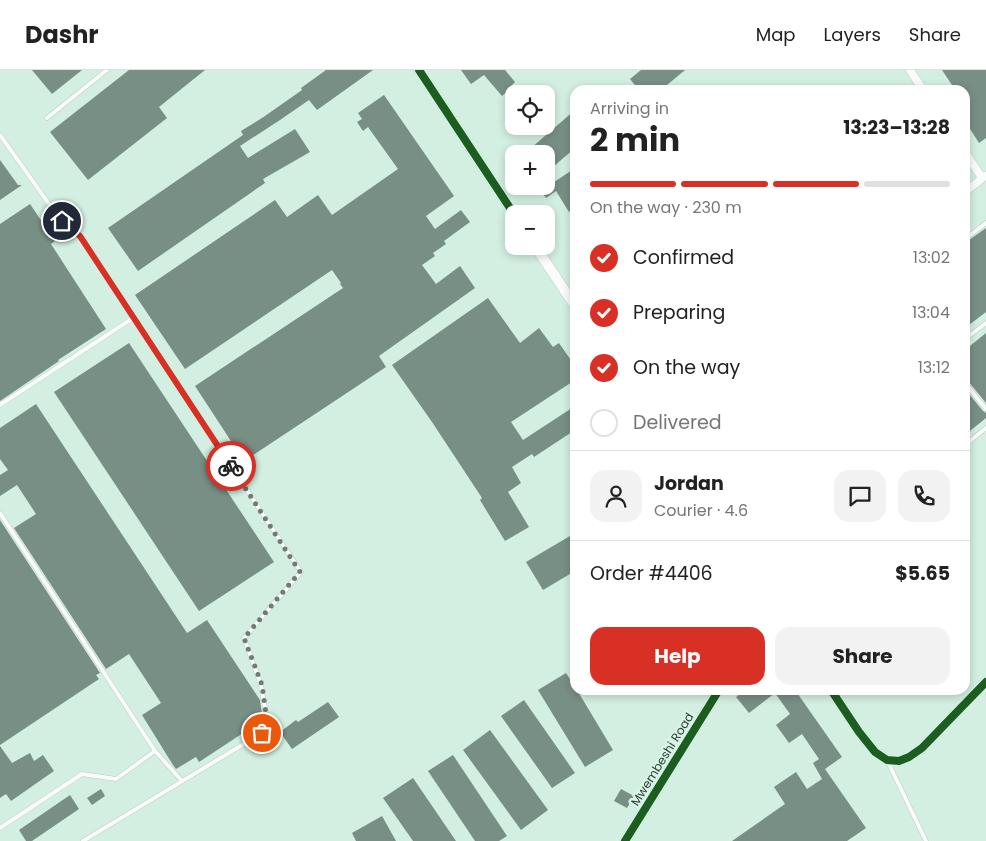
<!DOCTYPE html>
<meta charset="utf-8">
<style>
:root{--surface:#fff;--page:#f2f2f2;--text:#222;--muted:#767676;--line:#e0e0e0;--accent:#d93025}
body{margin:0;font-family:Poppins,sans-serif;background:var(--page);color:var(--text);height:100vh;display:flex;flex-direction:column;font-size:19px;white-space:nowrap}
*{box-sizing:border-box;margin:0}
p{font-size:16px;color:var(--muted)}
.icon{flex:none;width:28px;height:28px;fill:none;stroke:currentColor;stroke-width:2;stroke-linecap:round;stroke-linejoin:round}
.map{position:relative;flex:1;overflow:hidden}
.drawer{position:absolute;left:570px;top:15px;width:400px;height:610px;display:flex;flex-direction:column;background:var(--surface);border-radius:15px;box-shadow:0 2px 8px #0003}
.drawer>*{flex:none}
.tools{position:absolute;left:505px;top:15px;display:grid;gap:10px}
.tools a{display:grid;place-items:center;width:50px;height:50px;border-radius:10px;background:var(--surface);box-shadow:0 2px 8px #0003;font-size:25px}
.pin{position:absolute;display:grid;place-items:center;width:42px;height:42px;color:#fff;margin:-21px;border:2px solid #fff;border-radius:50%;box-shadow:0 1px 5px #0007}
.courier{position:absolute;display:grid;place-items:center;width:50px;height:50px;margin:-25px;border:4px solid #d93025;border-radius:50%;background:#fff;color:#222;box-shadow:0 1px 6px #0007}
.head em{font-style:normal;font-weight:700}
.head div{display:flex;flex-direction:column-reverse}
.head{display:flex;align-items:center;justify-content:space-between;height:85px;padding:0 20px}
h1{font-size:32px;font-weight:700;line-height:38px}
.bar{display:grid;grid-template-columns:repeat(4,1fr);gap:8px 5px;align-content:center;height:60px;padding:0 20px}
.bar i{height:6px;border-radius:4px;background:var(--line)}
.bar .current{background:var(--accent)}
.bar p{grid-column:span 4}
.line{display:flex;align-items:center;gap:12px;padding:0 20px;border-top:1px solid var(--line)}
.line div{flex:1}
.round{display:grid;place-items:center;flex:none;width:52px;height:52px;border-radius:15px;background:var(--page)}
ol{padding:0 20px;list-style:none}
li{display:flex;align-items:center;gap:15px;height:55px}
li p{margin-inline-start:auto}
li .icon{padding:5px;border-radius:50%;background:var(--accent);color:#fff;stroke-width:4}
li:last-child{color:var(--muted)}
li i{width:28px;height:28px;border:2px solid var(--line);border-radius:50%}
.primary-button{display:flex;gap:10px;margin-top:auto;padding:10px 20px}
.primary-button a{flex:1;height:58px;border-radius:15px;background:var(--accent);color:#fff;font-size:20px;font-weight:700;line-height:58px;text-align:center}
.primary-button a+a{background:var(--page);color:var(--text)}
header{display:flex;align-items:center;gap:30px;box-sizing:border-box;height:70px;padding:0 25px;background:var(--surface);border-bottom:1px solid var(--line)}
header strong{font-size:24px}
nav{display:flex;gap:28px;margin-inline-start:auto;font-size:18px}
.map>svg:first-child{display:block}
.built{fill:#d2efe1;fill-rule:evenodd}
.building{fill:#788f86}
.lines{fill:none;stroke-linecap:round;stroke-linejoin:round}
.service-casing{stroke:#bdcbc4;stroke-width:5}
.minor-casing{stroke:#bdcbc4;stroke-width:9}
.tertiary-casing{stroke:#bdcbc4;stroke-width:11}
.service{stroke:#fafcfb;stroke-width:4}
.minor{stroke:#fafcfb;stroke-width:8}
.tertiary{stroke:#fafcfb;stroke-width:10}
.cycleway-casing{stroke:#d6f5e6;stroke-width:11}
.cycleway{stroke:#1b5e20;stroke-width:8}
.done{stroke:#6e7c75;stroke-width:5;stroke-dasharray:0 9}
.route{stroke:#d93025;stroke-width:6}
.labels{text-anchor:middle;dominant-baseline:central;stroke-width:5;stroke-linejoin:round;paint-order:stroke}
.street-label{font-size:12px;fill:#323e38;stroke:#d6f5e6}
</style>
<header>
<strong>Dashr</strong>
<nav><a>Map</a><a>Layers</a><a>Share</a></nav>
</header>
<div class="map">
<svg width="986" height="771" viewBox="0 0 986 771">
<rect width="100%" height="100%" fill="#ddeee6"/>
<path class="built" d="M 0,0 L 986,0 L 986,771 L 0,771 ZM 575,20 L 965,20 L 965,620 L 575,620 ZM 514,24 L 546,24 L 546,56 L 514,56 ZM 514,84 L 546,84 L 546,116 L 514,116 ZM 514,144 L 546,144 L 546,176 L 514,176 Z"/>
<g class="building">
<polygon points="32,0 82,0 52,24"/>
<polygon points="129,0 205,0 159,37 167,48 88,110 50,62"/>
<polygon points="326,0 373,0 317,40 309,30 280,50 240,76 248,88 295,59 310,82 263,109 265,113 138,201 108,158 243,65 241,61 265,46 302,20 301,18"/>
<polygon points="461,0 505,0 515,12 509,18 510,19 502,26 484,5 471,14"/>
<polygon points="641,0 685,0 661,20 639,20 630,9"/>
<polygon points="942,0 986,0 986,68 979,73 965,51 965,20 945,20 952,15"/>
<polygon points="384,25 454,126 426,146 435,159 461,140 470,152 444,171 446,174 433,183 435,186 422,195 436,214 460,196 475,218 379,286 386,297 244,391 195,316 343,218 340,214 341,213 332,200 185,299 135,225 275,130 287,147 318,125 332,145 398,99 368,57 363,61 357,52 362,49 358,43"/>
<polygon points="575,40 575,78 546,103 546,84 524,84"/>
<polygon points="0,90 18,115 22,115 0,130"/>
<polygon points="575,98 575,138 569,142 556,121 546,128 541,121"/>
<polygon points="30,134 55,171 51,174 106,259 58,290 59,291 0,331 0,154"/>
<polygon points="986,158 986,242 965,258 965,173"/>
<polygon points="488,228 520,273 539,258 553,277 559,273 575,296 575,310 511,352 523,370 575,336 575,360 534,387 532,384 512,397 521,413 508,422 529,457 505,471 480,430 482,428 432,352 392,295"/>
<polygon points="986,263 986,333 968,311 965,309 965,280"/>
<polygon points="129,273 274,492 199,541 54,322"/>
<polygon points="965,319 983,341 986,343 986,348 965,365"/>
<polygon points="36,334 187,563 207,550 260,630 262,644 260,652 199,692 196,687 176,699 173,695 142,645 161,633 129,584 106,599 14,458 36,444 17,415 0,426 0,405 8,400 0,389 0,358"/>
<polygon points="0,450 100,603 96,605 99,609 0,675"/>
<polygon points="575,463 575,501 543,520 526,492"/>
<polygon points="566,603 575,617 575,620 577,620 613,680 585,697 538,620"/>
<polygon points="745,620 795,620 842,687 825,699 866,758 847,771 732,771 785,734 774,717 796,702 807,719 822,709 813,693 819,689 802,664 789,673 776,655 790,644 775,623 749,643 736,627"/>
<polygon points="524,630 575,703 552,718 501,646"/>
<polygon points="328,632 339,647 292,679 280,662 296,650 298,652"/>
<polygon points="490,660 548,740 521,760 463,680"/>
<polygon points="0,676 12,693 30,683 34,691 43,685 54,701 11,731 6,724 0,728"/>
<polygon points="453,685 507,766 499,771 475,771 428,701"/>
<polygon points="413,708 456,771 413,771 383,728"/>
<polygon points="101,719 105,726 92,735 87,728"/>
<polygon points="621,719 634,726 627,738 614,731"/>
<polygon points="70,725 79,739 32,771 26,771 19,760"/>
<polygon points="382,746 396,771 356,771 352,763"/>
</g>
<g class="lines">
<g class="service-casing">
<g id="service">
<polyline points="47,48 107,0"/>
<polyline points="0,65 54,141 62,151 80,167 301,502 244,568 261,615 266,644 262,663 83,771"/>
<polyline points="965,169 986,153"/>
<polyline points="965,269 986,253"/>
<polyline points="965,313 986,339"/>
<polyline points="0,335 133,248"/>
<polyline points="965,375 986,358"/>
<polyline points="0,443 155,681 116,709 82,704 0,758"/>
<polyline points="155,681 182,711"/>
<polyline points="888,692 926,771"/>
</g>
</g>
<g class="minor-casing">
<g id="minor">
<polyline points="910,0 923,20"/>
<polyline points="965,82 982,108"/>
<polyline points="965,122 985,106"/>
</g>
</g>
<g class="tertiary-casing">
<g id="tertiary">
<polyline points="419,0 514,144"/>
<polyline points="535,176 575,236"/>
<polyline points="831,620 859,662 875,682 887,690 899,691 909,687 922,678 986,612"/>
<polyline points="625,771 719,620"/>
</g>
</g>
<use href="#service" class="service"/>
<use href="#minor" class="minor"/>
<use href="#tertiary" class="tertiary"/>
<g class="cycleway-casing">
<g id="cycleway">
<polyline points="419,0 514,144"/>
<polyline points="831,620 859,662 875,682 887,690 899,691 909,687 922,678 986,612"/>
<polyline points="625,771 719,620"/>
</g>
</g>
<use href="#cycleway" class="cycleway"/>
</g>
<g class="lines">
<polyline class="done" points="231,396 300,502 244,568 262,615 266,644 262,663"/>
<polyline class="route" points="62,151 80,166 231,396"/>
</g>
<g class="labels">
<g class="street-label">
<text transform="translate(662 689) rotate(-58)">Mwembeshi Road</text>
</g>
</g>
</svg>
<div class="tools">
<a><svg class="icon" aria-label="locate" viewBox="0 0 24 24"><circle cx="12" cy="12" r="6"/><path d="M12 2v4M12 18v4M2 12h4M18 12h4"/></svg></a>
<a>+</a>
<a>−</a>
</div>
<div class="pin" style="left:262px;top:663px;background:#ea580c"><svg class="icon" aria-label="bag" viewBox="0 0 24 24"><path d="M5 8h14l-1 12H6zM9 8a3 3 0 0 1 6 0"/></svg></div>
<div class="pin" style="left:62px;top:151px;background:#1f2937"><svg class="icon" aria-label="home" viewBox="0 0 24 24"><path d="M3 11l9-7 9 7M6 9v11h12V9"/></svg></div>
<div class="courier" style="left:231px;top:396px"><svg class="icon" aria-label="bike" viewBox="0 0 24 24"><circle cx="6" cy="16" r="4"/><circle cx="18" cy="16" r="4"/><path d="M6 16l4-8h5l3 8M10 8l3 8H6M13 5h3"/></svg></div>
<section class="drawer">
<div class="head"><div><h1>2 min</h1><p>Arriving in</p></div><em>13:23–13:28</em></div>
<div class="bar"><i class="current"></i><i class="current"></i><i class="current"></i><i></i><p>On the way · 230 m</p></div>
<ol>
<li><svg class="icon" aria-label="check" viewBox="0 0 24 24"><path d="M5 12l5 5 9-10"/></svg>Confirmed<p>13:02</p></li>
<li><svg class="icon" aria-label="check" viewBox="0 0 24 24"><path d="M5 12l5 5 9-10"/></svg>Preparing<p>13:04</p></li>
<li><svg class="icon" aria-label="check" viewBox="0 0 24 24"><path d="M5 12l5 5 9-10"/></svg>On the way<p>13:12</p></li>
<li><i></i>Delivered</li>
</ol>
<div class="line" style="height:90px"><a class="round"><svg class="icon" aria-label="person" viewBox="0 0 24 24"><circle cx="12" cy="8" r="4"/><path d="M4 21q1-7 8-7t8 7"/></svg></a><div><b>Jordan</b><p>Courier · 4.6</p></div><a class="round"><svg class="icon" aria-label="chat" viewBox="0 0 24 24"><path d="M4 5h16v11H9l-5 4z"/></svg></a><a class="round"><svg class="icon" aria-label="phone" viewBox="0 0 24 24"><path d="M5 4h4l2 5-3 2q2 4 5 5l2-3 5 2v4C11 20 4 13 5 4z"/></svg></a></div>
<div class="line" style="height:65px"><div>Order #4406</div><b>$5.65</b></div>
<div class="primary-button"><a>Help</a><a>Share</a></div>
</section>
</div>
